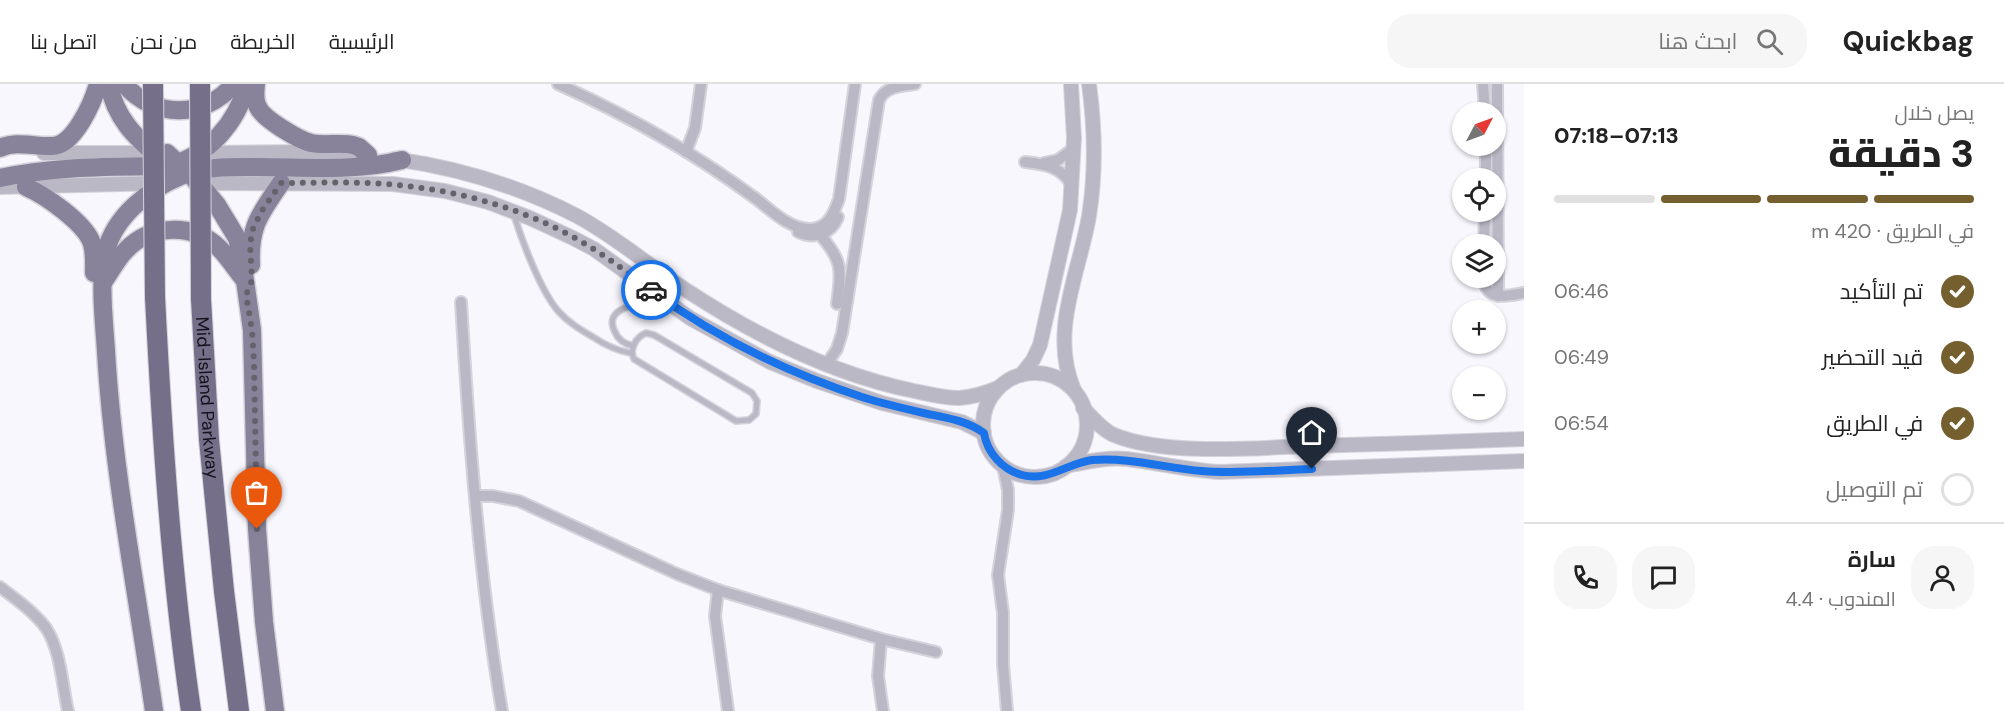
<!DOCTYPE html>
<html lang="ar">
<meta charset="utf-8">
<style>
:root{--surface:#fff;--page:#f6f6f6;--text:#222;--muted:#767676;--line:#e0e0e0;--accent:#765f2f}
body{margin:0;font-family:"DM Sans",Cairo,sans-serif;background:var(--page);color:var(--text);direction:rtl;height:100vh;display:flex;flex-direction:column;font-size:22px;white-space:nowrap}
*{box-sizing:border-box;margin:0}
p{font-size:20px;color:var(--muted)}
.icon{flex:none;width:33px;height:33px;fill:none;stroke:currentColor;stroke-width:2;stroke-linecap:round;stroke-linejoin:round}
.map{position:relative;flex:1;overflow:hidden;direction:ltr}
.details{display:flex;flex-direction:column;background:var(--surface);width:480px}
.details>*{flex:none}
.needle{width:39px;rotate:49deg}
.fabs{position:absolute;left:1452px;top:18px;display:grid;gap:12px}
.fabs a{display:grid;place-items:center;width:54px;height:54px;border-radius:50%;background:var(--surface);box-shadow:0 2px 4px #0004;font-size:30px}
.pin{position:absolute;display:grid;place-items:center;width:51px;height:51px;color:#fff;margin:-62px -26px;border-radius:50% 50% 50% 0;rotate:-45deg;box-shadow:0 0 6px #0007}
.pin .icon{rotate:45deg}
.courier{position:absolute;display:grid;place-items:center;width:60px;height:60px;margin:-30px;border:4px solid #1a73e8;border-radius:50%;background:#fff;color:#222;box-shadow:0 2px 8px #0007}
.head em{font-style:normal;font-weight:800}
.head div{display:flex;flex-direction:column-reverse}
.head{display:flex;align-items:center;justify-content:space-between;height:102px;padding:0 30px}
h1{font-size:39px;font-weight:800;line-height:45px}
.bar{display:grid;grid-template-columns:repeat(4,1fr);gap:9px 6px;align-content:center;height:72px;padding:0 30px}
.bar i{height:8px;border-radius:4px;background:var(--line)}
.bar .current{background:var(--accent)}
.bar p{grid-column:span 4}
.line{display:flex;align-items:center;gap:15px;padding:0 30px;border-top:2px solid var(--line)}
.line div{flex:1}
.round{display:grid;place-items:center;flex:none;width:63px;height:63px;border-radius:24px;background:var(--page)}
ol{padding:0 30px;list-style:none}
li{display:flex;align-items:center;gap:18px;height:66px}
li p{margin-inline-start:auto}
li .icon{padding:6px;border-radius:50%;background:var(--accent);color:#fff;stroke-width:4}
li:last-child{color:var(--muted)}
li i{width:33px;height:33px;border:3px solid var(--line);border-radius:50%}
header{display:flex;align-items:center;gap:36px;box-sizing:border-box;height:84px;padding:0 30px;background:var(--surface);border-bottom:2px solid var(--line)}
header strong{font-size:28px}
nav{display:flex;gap:33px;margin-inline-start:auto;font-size:21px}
.search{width:420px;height:54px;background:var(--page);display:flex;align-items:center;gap:15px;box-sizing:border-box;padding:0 21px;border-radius:24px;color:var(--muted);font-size:22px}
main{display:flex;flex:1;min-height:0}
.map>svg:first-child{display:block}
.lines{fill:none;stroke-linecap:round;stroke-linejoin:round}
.service-casing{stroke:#d4d2da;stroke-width:8}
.minor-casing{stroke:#d4d2da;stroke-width:14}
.tertiary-casing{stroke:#d4d2da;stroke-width:16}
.primary-casing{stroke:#d4d2da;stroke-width:21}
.motorway-casing{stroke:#d4d2da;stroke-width:22}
.service{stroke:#bbb8c6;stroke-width:5}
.minor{stroke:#bbb8c6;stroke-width:10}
.tertiary{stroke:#bbb8c6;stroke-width:14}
.primary{stroke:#88829a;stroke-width:18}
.motorway{stroke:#766f8a;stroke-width:20}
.motorway-bridge-casing{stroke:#d4d2da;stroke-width:22;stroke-linecap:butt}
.motorway-bridge{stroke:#766f8a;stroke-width:20}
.done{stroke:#64626b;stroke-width:6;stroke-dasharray:0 10.8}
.route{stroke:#1a73e8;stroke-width:8}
.labels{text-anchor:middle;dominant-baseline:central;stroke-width:4.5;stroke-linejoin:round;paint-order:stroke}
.street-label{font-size:18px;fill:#14121c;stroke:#f9f7fe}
</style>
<header>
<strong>Quickbag</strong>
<div class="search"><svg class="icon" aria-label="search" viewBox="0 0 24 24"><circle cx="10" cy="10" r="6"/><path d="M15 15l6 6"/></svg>ابحث هنا</div>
<nav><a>الرئيسية</a><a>الخريطة</a><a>من نحن</a><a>اتصل بنا</a></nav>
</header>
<main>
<section class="details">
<div class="head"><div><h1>3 دقيقة</h1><p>يصل خلال</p></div><em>07:13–07:18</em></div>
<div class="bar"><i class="current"></i><i class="current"></i><i class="current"></i><i></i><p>في الطريق · 420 m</p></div>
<ol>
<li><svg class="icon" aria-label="check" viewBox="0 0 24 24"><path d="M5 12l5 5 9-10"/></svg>تم التأكيد<p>06:46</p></li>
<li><svg class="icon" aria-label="check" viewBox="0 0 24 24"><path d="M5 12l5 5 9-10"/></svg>قيد التحضير<p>06:49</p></li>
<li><svg class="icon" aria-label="check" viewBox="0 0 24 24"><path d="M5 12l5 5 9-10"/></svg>في الطريق<p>06:54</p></li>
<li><i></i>تم التوصيل</li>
</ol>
<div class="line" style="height:108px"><a class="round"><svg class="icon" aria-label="person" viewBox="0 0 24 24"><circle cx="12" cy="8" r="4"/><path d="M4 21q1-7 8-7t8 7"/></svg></a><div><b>سارة</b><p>المندوب · 4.4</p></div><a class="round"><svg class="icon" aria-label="chat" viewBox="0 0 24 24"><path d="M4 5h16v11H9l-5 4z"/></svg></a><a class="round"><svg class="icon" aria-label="phone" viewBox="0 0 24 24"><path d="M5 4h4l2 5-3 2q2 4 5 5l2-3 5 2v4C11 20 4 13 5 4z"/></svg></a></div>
</section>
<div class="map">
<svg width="1524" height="627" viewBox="0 0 1524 627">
<rect width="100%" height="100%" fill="#f9f7fe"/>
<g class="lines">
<g class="service-casing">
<g id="service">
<path d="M 514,131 C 522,157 541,208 559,228 C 569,239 581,246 593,253 C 605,261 617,267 631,269"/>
<path d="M 646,249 L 654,251 L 752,309 L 757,317 L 756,330 L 749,336 L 736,337 L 634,275 C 629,265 636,253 646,249 Z"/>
<path d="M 633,262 C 625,260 618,256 615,248 C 601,221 645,219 661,217"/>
</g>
</g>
<g class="minor-casing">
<g id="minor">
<path d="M 558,0 C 627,31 694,69 755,114 C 771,126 789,145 810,145 C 828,145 834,129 839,115 L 855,0"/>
<polyline points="1483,0 1485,28"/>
<polyline points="1497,0 1498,212"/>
<polyline points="1486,62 1486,94"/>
<polyline points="686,68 695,44 701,0"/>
<path d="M 1025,78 C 1045,80 1062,83 1072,102"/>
<polyline points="1044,79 1058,76 1073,65"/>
<path d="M 817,147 C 842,177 842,181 837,220"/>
<path d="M 798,148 C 815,156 831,150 838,133"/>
<polyline points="1484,160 1485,128"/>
<path d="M 1484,194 C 1486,218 1506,212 1524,209"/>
<path d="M 461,218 C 469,355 479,492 502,627"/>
<path d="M 826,281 L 837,265 L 842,249 L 879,16 C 886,2 901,2 915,0"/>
<polyline points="1003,382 1008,406 1008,426 998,491 1003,529 1003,580 1007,627"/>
<polyline points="475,412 493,412 519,417 677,490 718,506 881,555 936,568"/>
<path d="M 0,503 C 16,515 34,528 46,544 C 61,567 62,601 68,627"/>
<polyline points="718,506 715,532 728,627"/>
<polyline points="881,555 878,592 883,627"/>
</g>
</g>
<g class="tertiary-casing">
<g id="tertiary">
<polyline points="44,69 157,69"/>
<polyline points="197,69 307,68 370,72"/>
<path d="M 395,75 C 458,84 521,103 577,132 C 616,153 649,182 686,206 C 756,252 831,290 914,307 C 929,310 944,314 959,314 C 973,313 986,309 998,304"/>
<polyline points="194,99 393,100 445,107 488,118 530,134 573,154 594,165 690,234 770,278 817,297 882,319 962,338 984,349"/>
<polyline points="0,103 163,99"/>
<circle cx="1035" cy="341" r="52"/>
<polyline points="1021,291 1033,276 1040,261 1070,126 1074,54 1071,0"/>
<path d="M 1074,306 C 1049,248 1079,190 1089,132 C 1096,88 1095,44 1089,0"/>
<path d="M 1083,324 C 1092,333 1102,346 1114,351 C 1165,372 1254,364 1309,362 C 1381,360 1452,358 1524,355"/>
<path d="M 1066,382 C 1086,378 1107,373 1127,375 C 1158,379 1188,386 1220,388 L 1524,377"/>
</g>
</g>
<g class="primary-casing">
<g id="primary">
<path d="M 109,0 C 115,34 135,53 161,75"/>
<path d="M 124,0 C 154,35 204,35 234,0"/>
<path d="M 256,0 C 255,8 254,16 258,23 C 263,35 299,56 311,59 C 325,62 340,58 353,61 L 359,63 L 368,71"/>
<path d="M 0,64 C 16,56 35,63 52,62 C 74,62 93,18 98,0"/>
<polyline points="167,69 199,99 217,121 237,154 242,175 252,246 257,445 264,538 275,627"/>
<path d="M 0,94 C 56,82 112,83 169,82 C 209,71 237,39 247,0"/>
<path d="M 26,103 C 45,111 83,138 91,157 C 95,167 94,178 94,189"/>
<path d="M 251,181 C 249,142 260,130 281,99"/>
<path d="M 104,197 C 111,187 117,175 126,166 C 151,140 193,139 219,164 C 228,173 235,184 243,194"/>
<path d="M 154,627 C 137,507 113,388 106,267 C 104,236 99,196 106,167 C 115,132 149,105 181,92 C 205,82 231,83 257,83 C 305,83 355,88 402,76"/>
</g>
</g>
<g class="motorway-casing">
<g id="motorway">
<path d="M 155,213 C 162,351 171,490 191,627"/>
<path id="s1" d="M 201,215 L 209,356 L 224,507 L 239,627"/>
</g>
</g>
<use href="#service" class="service"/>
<use href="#minor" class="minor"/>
<use href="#tertiary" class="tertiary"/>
<use href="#primary" class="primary"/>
<use href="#motorway" class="motorway"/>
<g class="motorway-bridge-casing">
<g id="motorway-bridge">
<polyline points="153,0 155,213"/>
<polyline points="200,0 201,215"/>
</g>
</g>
<use href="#motorway-bridge" class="motorway-bridge"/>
</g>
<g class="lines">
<path class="done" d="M 257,445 L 254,278 L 252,246 L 246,211 L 252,196 L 250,160 L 253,145 L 261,128 L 281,99 C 319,99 358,97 396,101 C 465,107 536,128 595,166 C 614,178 633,193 651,206"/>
<path class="route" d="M 651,206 C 716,254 786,288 862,313 C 884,320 906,325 928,330 C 948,334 967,337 984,349 C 987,369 1003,386 1022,391 C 1048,398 1068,379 1092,376 C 1130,373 1165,384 1202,387 C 1238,390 1276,386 1312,385"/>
</g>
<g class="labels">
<g class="street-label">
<text stroke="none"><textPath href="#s1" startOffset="99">Mid-Island Parkway</textPath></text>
</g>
</g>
</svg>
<div class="fabs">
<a><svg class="needle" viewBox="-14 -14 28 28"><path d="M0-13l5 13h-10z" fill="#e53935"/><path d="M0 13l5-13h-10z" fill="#767676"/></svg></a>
<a><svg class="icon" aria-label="locate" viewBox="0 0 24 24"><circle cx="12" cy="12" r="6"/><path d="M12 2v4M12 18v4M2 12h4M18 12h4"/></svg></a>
<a><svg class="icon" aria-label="layers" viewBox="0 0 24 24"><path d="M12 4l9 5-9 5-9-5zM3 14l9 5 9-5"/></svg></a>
<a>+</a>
<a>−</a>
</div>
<div class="pin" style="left:257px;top:445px;background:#ea580c"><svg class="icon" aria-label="bag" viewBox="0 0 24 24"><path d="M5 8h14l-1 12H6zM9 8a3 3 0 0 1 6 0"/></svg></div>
<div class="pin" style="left:1312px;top:385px;background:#1f2937"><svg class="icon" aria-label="home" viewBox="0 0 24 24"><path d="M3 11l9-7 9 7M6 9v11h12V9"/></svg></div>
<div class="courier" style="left:651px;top:206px"><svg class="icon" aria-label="car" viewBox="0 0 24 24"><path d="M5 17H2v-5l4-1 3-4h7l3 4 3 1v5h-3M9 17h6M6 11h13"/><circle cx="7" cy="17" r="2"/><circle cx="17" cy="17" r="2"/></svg></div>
</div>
</main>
